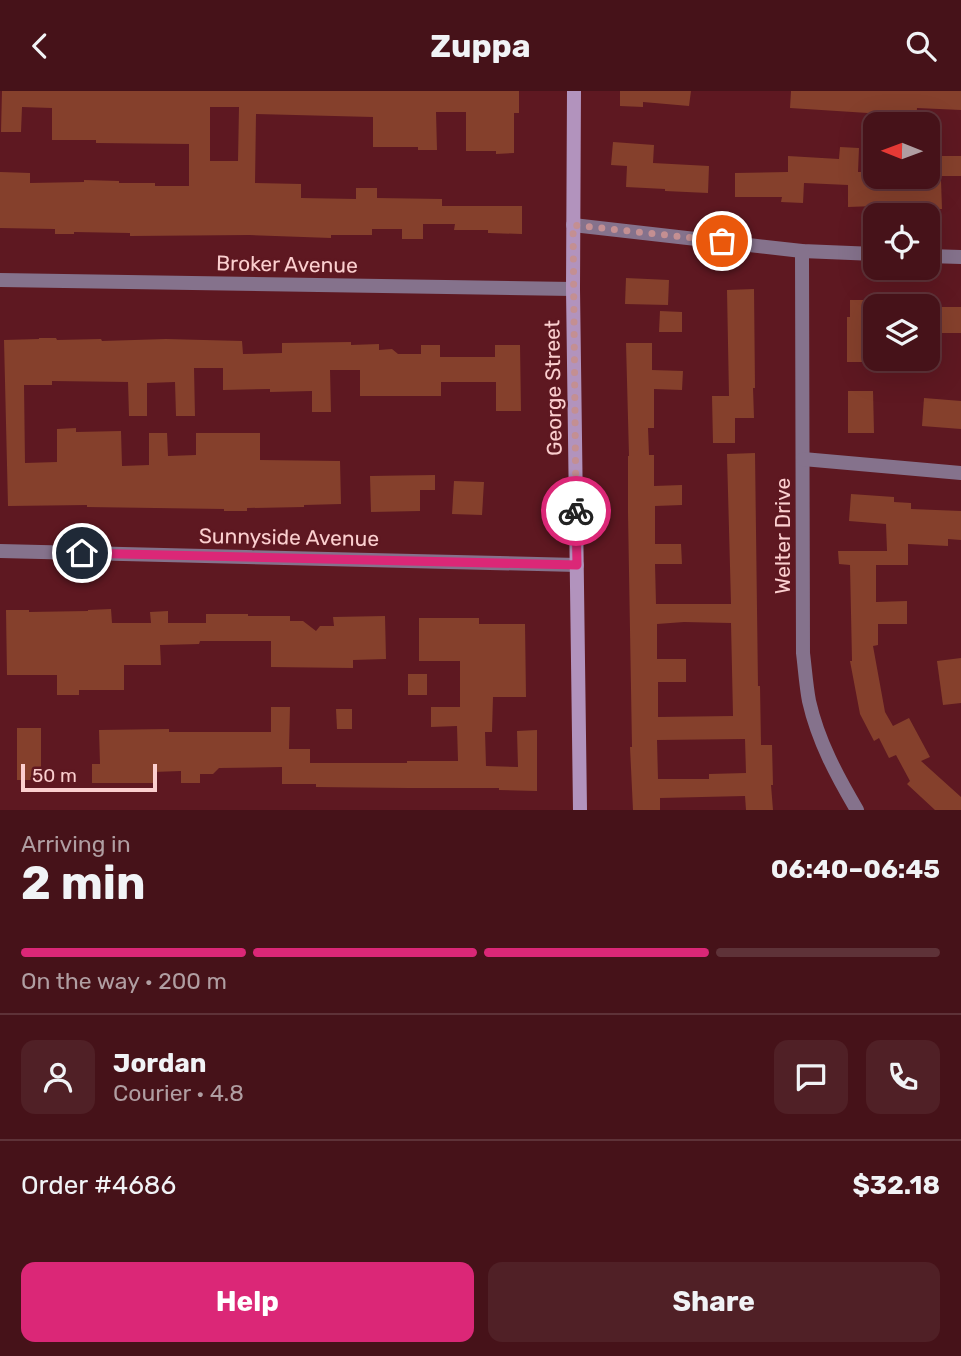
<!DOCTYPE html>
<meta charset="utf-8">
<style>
:root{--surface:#461219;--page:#502026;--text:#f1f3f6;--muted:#b09ea2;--line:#5e3238;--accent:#db2777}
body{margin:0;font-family:Rubik,sans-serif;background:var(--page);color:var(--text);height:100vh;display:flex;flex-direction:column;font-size:26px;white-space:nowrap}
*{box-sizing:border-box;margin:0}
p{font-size:23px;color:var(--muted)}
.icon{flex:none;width:38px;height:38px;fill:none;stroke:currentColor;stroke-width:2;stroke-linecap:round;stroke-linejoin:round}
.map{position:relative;height:719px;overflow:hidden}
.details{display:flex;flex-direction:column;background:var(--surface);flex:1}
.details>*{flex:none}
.needle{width:46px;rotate:271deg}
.tools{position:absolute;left:863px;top:21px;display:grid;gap:14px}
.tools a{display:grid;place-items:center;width:77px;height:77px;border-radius:14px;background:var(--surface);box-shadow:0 7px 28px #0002,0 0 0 2px var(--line);font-size:35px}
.scale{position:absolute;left:21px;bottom:18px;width:136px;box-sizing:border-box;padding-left:7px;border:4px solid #fbcfcf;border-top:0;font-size:19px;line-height:24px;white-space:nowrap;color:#fbcfcf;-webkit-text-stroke:5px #5e1821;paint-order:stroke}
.pin{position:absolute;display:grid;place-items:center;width:60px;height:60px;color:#fff;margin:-30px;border:4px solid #fff;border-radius:50%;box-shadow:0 2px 7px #0007}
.courier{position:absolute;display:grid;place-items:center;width:70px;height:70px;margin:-35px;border:5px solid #db2777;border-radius:50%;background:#fff;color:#222;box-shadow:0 2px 9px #0007}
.headline em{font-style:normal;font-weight:700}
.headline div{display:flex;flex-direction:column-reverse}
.headline{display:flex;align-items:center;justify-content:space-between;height:119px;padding:0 21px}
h1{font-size:46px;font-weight:700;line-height:52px}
.bar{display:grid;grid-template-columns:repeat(4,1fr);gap:10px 7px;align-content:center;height:84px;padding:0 21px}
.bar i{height:9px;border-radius:5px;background:var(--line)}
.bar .active{background:var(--accent)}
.bar p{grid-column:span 4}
.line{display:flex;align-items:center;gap:18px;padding:0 21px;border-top:2px solid var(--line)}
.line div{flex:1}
.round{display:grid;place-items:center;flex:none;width:74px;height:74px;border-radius:14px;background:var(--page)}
.action{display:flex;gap:14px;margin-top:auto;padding:14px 21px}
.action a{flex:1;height:80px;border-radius:14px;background:var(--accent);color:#fff;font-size:28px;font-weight:700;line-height:80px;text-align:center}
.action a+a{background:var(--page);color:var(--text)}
header{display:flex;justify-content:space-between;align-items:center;height:91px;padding:0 21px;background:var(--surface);font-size:32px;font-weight:700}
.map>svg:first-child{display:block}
.building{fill:#85402c;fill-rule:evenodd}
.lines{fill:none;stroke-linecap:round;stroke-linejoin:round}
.street{stroke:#85728c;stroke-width:14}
.secondary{stroke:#b293bd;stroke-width:14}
.done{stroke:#c48f92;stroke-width:7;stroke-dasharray:0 12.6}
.route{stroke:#db2777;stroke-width:9}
.labels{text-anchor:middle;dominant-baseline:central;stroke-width:5;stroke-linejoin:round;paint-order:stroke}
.street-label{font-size:21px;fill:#fbcfcf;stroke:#5e1821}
</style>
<header><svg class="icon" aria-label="back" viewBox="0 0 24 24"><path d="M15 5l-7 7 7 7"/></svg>Zuppa<svg class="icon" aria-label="search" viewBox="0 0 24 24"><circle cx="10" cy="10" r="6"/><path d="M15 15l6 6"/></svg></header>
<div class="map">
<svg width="961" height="719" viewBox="0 0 961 719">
<rect width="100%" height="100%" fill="#5e1821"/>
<g class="building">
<path d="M 2,0 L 519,0 L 519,22 L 514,22 L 514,62 L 496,63 L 496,60 L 466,60 L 466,21 L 436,21 L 437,59 L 418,59 L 418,56 L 373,56 L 373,26 L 256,23 L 255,92 L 301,93 L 301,107 L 356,108 L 356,97 L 377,97 L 377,107 L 442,108 L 442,115 L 522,115 L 522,143 L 488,142 L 488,139 L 454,139 L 455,133 L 423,133 L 423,148 L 402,148 L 402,138 L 372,138 L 372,144 L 331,144 L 331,147 L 249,144 L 130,145 L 130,142 L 74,141 L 74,143 L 55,143 L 55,138 L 0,137 L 0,81 L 30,82 L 30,92 L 84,91 L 84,89 L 119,90 L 119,92 L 155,92 L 155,95 L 189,95 L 189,53 L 96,52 L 96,49 L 52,49 L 52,17 L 22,16 L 21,41 L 1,41 ZM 210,16 L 239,16 L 238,70 L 210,70 Z"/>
<polygon points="620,0 691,0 689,15 643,11 643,16 620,15"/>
<polygon points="791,0 961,0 961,19 917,17 916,33 867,33 868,22 790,17"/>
<polygon points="613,51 654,54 653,72 709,75 708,102 665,100 665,98 626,96 627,75 611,74"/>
<polygon points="840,56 859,57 858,81 875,81 875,86 892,86 892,90 941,89 942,118 900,118 900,114 848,116 848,94 804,92 803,112 781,111 782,106 735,106 735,82 788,81 788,65 839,68"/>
<rect x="936" y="65" width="25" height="20"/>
<polygon points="626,187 669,189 668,214 625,213"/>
<polygon points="754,198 755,297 753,297 754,327 735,327 735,352 713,352 712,305 729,305 727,199"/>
<polygon points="850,209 873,209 873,271 847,271 847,226 850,226"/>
<rect x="928" y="216" width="33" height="26"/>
<polygon points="660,220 682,221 682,241 659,241"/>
<polygon points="39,247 56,247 57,249 101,248 102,250 166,248 242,250 243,263 282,262 282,252 351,251 351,254 379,253 379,259 392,258 398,263 421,263 421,254 440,254 440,266 495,266 495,254 520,254 521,320 496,320 496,291 441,291 441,305 360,305 360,279 330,279 331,321 312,321 312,300 270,301 270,298 223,299 223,277 194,277 195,325 176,325 175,291 147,292 147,325 129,325 128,291 52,290 52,294 24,294 25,372 57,371 57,338 76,337 76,341 121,340 122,375 149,374 149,342 167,342 168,365 196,364 196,342 260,342 260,369 340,370 341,413 304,414 304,416 247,417 247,420 224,420 224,418 87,416 87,414 8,415 4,249 39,248"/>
<path d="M 626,252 L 652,252 L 652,279 L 683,280 L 682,299 L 654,298 L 654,337 L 648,337 L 649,364 L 654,364 L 654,395 L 682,394 L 682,414 L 655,415 L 655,453 L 681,453 L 682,473 L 655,473 L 656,513 L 731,513 L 727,363 L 755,362 L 758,595 L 760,595 L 761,654 L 772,654 L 773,694 L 771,694 L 773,719 L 746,719 L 745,705 L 660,707 L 660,719 L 633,719 L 630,656 L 632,656 L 628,422 L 628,365 L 629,365 ZM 684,531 L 731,532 L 733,625 L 658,626 L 658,591 L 686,591 L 686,568 L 657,568 L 657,533 ZM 745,648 L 746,682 L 709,683 L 709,688 L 658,688 L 657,649 Z"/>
<polygon points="848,300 873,300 874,342 848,342"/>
<polygon points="924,307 961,310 961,338 922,335"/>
<polygon points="435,384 435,399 420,399 420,420 371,421 370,385"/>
<polygon points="454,390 484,391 482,424 452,423"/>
<polygon points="851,403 894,406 894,411 911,412 911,418 961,420 961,449 948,448 948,455 908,453 908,474 876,474 876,511 907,510 907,533 878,533 878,554 873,555 885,621 893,635 909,627 930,666 921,670 961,706 961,719 935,719 907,693 910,690 896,664 889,667 879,647 874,650 860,623 850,570 852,570 850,474 839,473 838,460 887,460 886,433 849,430"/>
<polygon points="111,518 112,532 151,532 150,521 168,520 168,532 206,532 206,523 248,523 248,525 290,525 290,530 303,530 316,540 320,535 334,535 333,526 385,525 386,568 353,569 353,577 271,576 271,550 200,550 199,553 160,554 161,574 124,574 124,599 79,599 79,604 57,604 57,584 7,584 6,519 29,519 29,521 88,520 88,519"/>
<polygon points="419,527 479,527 479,533 525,533 526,606 493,606 492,641 485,641 486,675 518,676 517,640 537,639 537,700 499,699 499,697 407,697 316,696 316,693 282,693 282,676 219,677 213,683 200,683 200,692 181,692 181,680 153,681 154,692 92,692 92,673 100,673 99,639 169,638 169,641 271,641 271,616 290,616 289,658 310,658 310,672 407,672 407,670 458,670 457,635 431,636 431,616 460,616 460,570 419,570"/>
<polygon points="961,567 961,612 943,614 937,570"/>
<rect x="408" y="583" width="19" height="21"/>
<polygon points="336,618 352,618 352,638 337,638"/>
<rect x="17" y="637" width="24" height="52"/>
</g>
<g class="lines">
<g class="street">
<polyline points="573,134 802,160 875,163"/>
<path d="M 802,160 L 803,562 C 805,578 806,594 809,610 C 818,650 837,685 857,719"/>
<polyline points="928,165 961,166"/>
<polyline points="0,189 573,198"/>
<polyline points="803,368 961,382"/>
<polyline points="0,460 577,474"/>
</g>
<polyline class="secondary" points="574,0 573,198 580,719"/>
</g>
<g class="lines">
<polyline class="done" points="576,420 573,134 722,150"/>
<polyline class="route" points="82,462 577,474 576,420"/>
</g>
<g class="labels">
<g class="street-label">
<text transform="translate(287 173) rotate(1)">Broker Avenue</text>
<text transform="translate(553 297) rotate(-91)">George Street</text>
<text transform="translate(782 445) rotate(-90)">Welter Drive</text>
<text transform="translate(289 446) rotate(1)">Sunnyside Avenue</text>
</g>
</g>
</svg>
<div class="tools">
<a><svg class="needle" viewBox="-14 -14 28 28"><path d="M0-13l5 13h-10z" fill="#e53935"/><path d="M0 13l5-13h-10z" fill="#b09ea2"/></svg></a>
<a><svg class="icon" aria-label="locate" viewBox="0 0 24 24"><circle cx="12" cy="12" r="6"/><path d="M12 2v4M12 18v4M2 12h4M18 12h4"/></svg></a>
<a><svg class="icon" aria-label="layers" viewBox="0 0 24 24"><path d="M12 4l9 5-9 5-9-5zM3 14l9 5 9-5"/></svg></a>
</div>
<div class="scale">50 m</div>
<div class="pin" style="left:722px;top:150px;background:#ea580c"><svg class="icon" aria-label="bag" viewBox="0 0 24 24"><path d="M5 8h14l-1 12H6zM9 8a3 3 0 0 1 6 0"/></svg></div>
<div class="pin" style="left:82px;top:462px;background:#1f2937"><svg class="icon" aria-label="home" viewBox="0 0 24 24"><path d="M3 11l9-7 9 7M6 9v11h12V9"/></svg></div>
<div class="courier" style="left:576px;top:420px"><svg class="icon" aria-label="bike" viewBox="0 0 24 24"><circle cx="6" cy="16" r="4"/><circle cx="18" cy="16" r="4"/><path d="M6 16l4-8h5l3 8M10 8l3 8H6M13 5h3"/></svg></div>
</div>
<section class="details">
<div class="headline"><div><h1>2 min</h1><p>Arriving in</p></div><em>06:40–06:45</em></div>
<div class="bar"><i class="active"></i><i class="active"></i><i class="active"></i><i></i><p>On the way · 200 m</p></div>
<div class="line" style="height:126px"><a class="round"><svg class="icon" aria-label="person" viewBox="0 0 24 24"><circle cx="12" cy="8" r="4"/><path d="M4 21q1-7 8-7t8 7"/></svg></a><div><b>Jordan</b><p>Courier · 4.8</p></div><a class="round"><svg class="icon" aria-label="chat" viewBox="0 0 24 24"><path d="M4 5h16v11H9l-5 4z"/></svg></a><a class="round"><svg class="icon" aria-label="phone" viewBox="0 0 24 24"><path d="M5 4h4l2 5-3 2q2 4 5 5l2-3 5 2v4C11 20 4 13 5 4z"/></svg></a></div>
<div class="line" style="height:91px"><div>Order #4686</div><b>$32.18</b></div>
<div class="action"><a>Help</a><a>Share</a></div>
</section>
